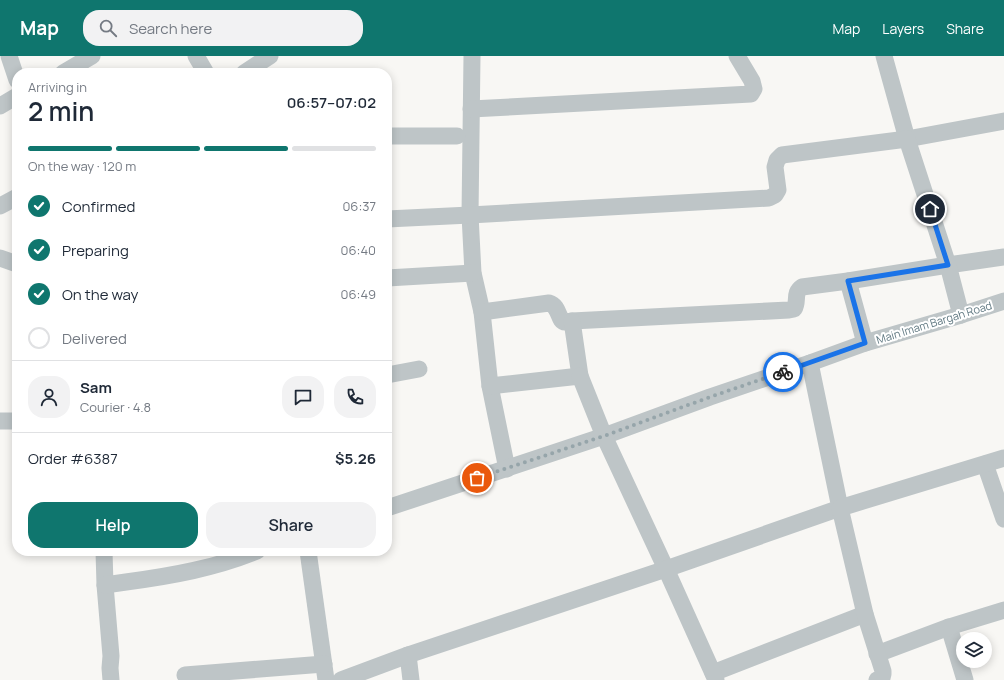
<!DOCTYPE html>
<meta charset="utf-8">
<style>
:root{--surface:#fff;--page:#f2f2f3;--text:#1f2937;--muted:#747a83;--line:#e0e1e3;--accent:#0f766e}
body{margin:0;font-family:Manrope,sans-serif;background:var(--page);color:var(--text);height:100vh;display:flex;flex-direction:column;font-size:15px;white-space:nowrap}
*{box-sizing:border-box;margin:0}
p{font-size:13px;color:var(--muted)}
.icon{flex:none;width:22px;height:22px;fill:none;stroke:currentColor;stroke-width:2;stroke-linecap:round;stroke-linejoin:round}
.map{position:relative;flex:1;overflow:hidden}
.sheet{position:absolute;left:12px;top:12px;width:380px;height:488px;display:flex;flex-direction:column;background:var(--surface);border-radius:16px;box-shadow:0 2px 10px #0003}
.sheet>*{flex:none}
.tools{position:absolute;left:956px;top:576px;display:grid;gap:8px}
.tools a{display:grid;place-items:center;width:36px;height:36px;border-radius:50%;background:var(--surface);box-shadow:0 2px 10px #0003;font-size:20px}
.pin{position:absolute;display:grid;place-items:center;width:34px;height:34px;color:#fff;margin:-17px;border:2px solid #fff;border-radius:50%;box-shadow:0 1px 4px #0007}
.courier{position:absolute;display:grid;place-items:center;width:40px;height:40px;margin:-20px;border:3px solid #1a73e8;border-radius:50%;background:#fff;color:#222;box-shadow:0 1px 5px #0007}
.summary em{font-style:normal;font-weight:600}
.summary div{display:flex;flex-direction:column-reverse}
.summary{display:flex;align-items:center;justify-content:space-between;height:68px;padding:0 16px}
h1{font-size:26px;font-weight:600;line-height:30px}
.bar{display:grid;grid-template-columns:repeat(4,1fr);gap:6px 4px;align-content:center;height:48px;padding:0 16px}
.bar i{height:5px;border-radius:3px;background:var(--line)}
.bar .current{background:var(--accent)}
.bar p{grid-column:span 4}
.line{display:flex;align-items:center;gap:10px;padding:0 16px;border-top:1px solid var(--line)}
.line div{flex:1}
.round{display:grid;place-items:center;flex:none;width:42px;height:42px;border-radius:16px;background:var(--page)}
ol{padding:0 16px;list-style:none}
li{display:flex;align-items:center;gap:12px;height:44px}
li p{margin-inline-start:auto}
li .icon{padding:4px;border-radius:50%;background:var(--accent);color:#fff;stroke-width:4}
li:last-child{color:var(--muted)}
li i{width:22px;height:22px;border:2px solid var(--line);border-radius:50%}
.action{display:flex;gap:8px;margin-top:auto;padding:8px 16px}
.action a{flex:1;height:46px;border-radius:16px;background:var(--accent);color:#fff;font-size:16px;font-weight:600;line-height:46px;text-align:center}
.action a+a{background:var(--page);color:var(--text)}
header{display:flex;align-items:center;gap:24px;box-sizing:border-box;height:56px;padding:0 20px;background:var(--accent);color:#fff}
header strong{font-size:19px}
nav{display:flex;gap:22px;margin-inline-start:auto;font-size:14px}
.search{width:280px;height:36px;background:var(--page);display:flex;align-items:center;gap:10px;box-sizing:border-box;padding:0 14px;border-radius:16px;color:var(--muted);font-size:15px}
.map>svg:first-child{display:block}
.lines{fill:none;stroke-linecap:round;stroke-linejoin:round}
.street{stroke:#bec5c7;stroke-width:17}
.done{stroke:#96a5aa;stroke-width:4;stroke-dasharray:0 7.2}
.route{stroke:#1a73e8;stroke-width:5}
.labels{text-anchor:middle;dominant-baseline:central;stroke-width:4;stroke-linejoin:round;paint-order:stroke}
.street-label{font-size:11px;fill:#617982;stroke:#fff}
</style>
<header>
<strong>Map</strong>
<div class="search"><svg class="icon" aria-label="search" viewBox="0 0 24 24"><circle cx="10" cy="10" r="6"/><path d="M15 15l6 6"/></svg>Search here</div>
<nav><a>Map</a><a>Layers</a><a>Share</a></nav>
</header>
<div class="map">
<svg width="1004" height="624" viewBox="0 0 1004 624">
<rect width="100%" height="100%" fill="#f8f7f4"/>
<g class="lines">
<g class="street">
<polyline points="9,0 17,24"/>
<polyline points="196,0 206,17"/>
<polyline points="472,0 470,159 473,217 482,256 490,330 507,413"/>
<polyline points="884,0 907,83 1004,65"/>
<polyline points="63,17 92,0"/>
<polyline points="244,17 270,0"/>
<polyline points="0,50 17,40"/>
<polyline points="471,53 751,38 754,33 752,25 737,0"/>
<polyline points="387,80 457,80"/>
<polyline points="0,150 17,141"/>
<polyline points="387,163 470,159 769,142 775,139 778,134 775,111 777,104 782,99 907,83 948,209 1004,201"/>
<polyline points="0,202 17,208"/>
<polyline points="387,222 473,217"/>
<polyline points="848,225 865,287"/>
<path d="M 482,256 L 549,247 C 560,250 558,266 565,266 C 568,267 570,265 572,265 L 789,254 L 794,253 C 799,245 793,237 802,231 L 848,225 L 948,209 L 961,259"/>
<polyline points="387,319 419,313"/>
<polyline points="490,330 580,320 572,265"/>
<polyline points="0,365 17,365"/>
<polyline points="985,408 1004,463"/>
<polyline points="387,452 604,380 710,341 810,307 865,287 961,259 1004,245"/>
<polyline points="104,495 105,529 111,600 110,612 111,624"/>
<polyline points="308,495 326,624"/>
<path d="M 105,529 C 112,528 119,527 126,526 C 171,520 216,512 257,495"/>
<polyline points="949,571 965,624"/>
<polyline points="877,598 949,571 1004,554"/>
<polyline points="408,599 411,624"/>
<polyline points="713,617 865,558"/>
<polyline points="185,619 324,608"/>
<polyline points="341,624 408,599 666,513 604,380 580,320"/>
<polyline points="716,624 666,513 840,452 810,307"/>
<polyline points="877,624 882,622 883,618 883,615 865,558 840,452 1004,402"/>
</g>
</g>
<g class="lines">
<polyline class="done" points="477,422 604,380 710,341 783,316"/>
<polyline class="route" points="783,316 865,287 848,225 948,209 930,153"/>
</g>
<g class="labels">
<g class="street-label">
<text transform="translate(934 266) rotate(-17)">Main Imam Bargah Road</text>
</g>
</g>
</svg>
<div class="tools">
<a><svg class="icon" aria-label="layers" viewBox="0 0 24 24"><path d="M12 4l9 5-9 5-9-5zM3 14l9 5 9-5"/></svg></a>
</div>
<div class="pin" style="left:477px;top:422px;background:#ea580c"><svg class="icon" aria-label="bag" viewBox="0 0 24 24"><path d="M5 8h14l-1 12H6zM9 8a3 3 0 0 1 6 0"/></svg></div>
<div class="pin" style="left:930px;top:153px;background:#1f2937"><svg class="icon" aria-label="home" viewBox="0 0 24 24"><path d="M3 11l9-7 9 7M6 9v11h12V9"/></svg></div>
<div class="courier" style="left:783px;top:316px"><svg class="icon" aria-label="bike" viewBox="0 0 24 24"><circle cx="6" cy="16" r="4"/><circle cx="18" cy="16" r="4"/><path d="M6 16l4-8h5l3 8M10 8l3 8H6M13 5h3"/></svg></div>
<section class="sheet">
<div class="summary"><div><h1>2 min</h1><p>Arriving in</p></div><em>06:57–07:02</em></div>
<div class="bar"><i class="current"></i><i class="current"></i><i class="current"></i><i></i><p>On the way · 120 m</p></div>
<ol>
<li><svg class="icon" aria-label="check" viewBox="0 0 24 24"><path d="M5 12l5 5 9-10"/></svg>Confirmed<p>06:37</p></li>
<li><svg class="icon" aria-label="check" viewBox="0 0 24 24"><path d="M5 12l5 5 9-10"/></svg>Preparing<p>06:40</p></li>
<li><svg class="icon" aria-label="check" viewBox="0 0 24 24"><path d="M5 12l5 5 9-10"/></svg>On the way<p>06:49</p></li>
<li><i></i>Delivered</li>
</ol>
<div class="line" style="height:72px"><a class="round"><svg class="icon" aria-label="person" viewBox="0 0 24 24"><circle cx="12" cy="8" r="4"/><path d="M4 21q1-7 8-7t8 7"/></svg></a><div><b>Sam</b><p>Courier · 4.8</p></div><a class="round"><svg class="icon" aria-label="chat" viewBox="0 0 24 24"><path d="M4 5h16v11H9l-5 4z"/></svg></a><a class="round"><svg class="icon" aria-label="phone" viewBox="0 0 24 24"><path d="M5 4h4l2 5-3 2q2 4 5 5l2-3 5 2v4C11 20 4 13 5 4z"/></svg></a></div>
<div class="line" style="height:52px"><div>Order #6387</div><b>$5.26</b></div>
<div class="action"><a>Help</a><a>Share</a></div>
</section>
</div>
